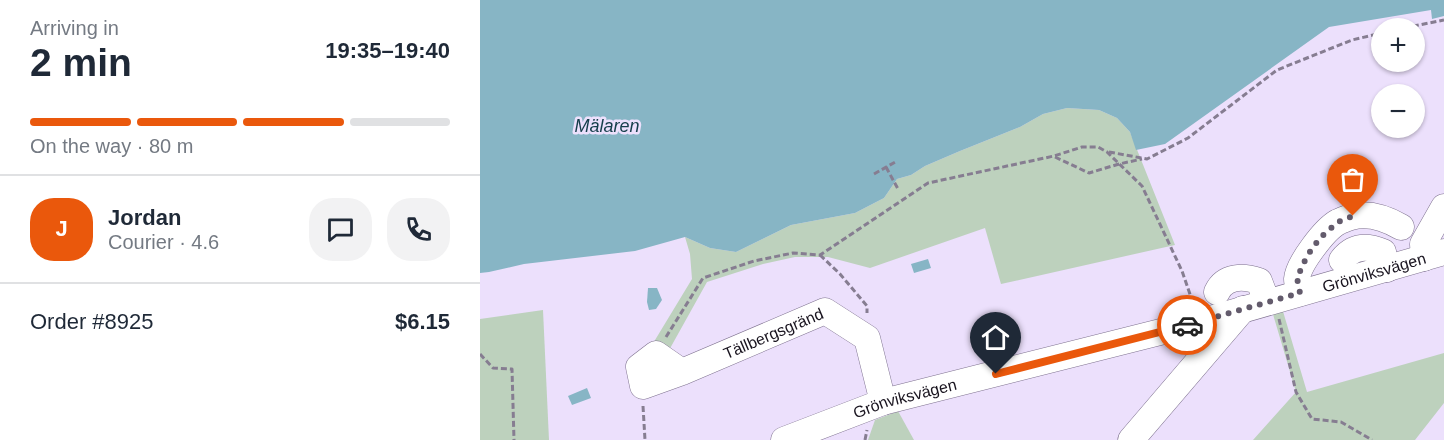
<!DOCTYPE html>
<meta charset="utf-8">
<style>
:root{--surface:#fff;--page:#f2f2f3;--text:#1f2937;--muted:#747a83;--line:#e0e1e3;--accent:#ea580c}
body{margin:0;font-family:Helvetica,sans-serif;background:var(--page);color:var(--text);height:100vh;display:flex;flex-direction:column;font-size:22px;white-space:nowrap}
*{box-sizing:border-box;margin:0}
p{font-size:20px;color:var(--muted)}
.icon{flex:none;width:33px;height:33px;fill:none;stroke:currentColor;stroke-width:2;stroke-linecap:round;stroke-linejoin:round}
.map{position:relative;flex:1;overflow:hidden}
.panel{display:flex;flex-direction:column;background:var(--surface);width:480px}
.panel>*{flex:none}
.tools{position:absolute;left:891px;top:18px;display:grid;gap:12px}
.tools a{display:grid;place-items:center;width:54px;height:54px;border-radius:50%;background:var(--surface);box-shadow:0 2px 4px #0004;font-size:30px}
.pin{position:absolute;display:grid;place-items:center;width:51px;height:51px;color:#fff;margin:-62px -26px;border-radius:50% 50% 50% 0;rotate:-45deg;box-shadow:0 0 6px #0007}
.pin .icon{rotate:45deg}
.courier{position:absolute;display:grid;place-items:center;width:60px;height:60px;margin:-30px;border:4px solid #ea580c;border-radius:50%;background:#fff;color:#222;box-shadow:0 2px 8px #0007}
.overview em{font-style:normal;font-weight:700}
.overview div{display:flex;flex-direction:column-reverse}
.overview{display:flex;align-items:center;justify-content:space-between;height:102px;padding:0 30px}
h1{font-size:39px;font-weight:700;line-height:45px}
.bar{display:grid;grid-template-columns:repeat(4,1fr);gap:9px 6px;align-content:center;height:72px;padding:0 30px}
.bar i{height:8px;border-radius:4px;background:var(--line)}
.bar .active{background:var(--accent)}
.bar p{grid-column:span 4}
.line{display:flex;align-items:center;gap:15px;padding:0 30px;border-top:2px solid var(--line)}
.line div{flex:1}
.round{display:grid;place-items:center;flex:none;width:63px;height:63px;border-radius:24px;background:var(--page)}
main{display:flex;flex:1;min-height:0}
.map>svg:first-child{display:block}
.green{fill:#bdd1bd}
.water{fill:#87b5c5}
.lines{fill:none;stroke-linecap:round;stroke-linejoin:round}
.minor-casing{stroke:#7e718f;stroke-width:27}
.path{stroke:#867d91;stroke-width:3;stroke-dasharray:6 3;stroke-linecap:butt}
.minor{stroke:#fff;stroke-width:26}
.done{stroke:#635b6c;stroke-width:6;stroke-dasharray:0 10.8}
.route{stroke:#ea580c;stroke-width:8}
.labels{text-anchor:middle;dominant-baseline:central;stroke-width:5;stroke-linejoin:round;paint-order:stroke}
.street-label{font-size:16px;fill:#19141f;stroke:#ece0fc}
.water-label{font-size:18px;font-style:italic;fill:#153e4b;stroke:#ece0fc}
</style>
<main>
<section class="panel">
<div class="overview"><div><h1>2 min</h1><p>Arriving in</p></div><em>19:35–19:40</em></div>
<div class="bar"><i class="active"></i><i class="active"></i><i class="active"></i><i></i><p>On the way · 80 m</p></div>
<div class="line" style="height:108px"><b class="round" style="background:var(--accent);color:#fff">J</b><div><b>Jordan</b><p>Courier · 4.6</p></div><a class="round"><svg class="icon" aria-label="chat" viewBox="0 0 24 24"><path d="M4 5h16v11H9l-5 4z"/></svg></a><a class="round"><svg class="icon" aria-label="phone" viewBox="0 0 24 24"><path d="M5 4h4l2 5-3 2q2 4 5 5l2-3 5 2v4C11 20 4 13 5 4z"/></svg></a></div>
<div class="line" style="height:78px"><div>Order #8925</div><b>$6.15</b></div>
</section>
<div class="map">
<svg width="964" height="440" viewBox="0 0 964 440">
<rect width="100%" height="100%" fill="#ece0fc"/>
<g class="green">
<polygon points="587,108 619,110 637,118 650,132 695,245 521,284 505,228 390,268 348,257 315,257 283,264 227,282 188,352 172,345 212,279 210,254 205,237 230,248 256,252 311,225 375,213 404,198 417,179 431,175 445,166 480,151 540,127 563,114"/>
<polygon points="802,308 827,392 964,353 964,403 935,440 773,440 816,392 792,311"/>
<polygon points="63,310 69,440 0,440 0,319"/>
<polygon points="418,411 434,440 388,440 395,420"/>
</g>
<g class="water">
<polygon points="0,0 964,0 964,16 952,19 951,10 849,27 685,144 656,150 650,132 637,118 619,110 587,108 563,114 540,127 480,151 445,166 431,175 417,179 404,198 375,213 311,225 256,252 230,248 205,237 155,251 44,264 9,272 0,273"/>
<polygon points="448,259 451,268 434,273 431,264"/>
<polygon points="168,288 177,288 182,300 176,309 169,310 167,302"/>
<polygon points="107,388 111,398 92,405 88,396"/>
</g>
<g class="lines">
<g class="minor-casing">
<g id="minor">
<polyline points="944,258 943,244 964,207"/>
<path d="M 862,260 C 873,246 886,245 903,252 L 907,269"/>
<path d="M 737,292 C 745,275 764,276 779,281 L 787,302"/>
<path d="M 820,293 C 819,289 817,283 817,279 C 818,264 845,229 858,222 C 862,220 868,218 871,217 C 889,212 907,219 921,227"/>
<path id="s1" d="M 202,372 L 176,354 L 159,367 L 163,386 L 202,372 L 345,311 L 387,338 L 403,402"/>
<path id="s2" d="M 304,440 L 403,402 L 720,322 L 964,252"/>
<polyline points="651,440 763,309"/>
</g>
</g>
<g class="path">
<polyline points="924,28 964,20"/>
<polyline points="629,152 667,159 708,138 797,70 872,40 902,33"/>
<polyline points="575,157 609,173 639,164 662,159"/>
<polyline points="406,167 418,189"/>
<polyline points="394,174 417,161"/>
<polyline points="340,255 360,274 387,306 387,313"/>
<polyline points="799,319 816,392 832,419 861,422 892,440"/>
<polyline points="186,337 223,278 274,261 313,253 340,255 448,183 574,156 602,147 618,147 627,152 662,186 702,271 713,303"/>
<polyline points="0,354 13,368 32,369 34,440"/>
<polyline points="163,406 165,440"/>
<polyline points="385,440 387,430"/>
</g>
<use href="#minor" class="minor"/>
</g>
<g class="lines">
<polyline class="done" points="707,325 820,293 817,278 827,256 840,238 858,222 873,216"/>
<polyline class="route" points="516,374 707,325"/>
</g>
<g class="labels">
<g class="street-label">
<text stroke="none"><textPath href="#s2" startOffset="614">Grönviksvägen</textPath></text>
<text stroke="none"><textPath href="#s1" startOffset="213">Tällbergsgränd</textPath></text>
<text stroke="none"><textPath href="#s2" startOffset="128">Grönviksvägen</textPath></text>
</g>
<g class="water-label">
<text x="127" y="126">Mälaren</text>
</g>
</g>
</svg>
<div class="tools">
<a>+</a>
<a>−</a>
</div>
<div class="pin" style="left:873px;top:216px;background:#ea580c"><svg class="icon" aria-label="bag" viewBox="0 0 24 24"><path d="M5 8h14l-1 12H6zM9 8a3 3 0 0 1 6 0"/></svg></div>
<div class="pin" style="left:516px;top:374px;background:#1f2937"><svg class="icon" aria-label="home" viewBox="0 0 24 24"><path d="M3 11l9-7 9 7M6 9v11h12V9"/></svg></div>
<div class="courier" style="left:707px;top:325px"><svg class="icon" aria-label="car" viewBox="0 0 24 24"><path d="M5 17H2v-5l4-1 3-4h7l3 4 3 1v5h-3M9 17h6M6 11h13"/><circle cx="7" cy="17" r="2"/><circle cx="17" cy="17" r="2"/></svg></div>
</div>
</main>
